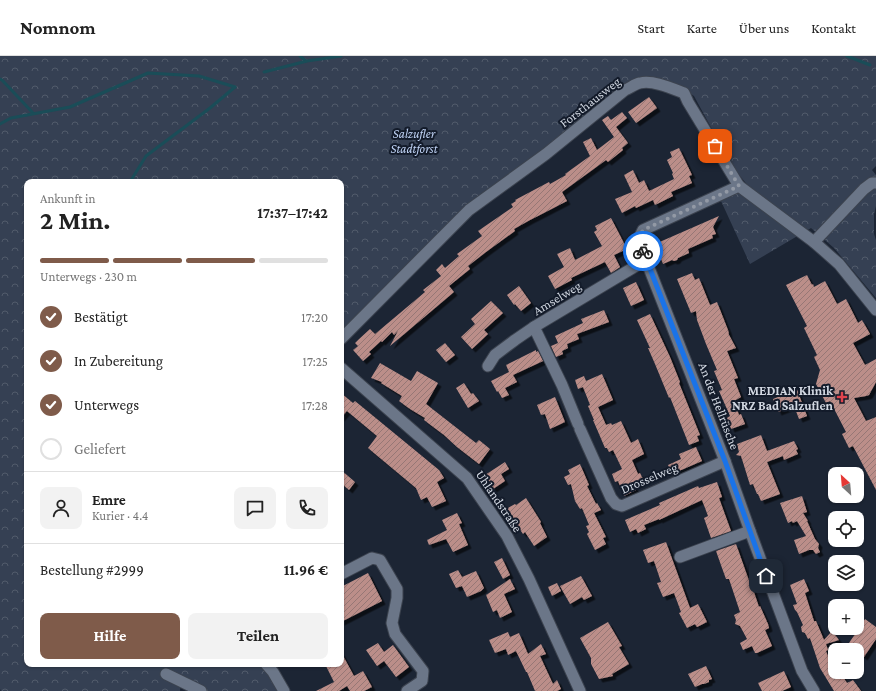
<!DOCTYPE html>
<html lang="de">
<meta charset="utf-8">
<style>
:root{--surface:#fff;--page:#f2f2f2;--text:#222;--muted:#767676;--line:#e0e0e0;--accent:#7f5b4a}
body{margin:0;font-family:"Crimson Pro",serif;background:var(--page);color:var(--text);height:100vh;display:flex;flex-direction:column;font-size:15px;white-space:nowrap}
*{box-sizing:border-box;margin:0}
p{font-size:13px;color:var(--muted)}
.icon{flex:none;width:22px;height:22px;fill:none;stroke:currentColor;stroke-width:2;stroke-linecap:round;stroke-linejoin:round}
.map{position:relative;flex:1;overflow:hidden}
.side{position:absolute;left:24px;top:123px;width:320px;height:488px;display:flex;flex-direction:column;background:var(--surface);border-radius:8px;box-shadow:0 1px 3px #0004}
.side>*{flex:none}
.needle{width:26px;rotate:334deg}
.controls{position:absolute;left:828px;top:411px;display:grid;gap:8px}
.controls a{display:grid;place-items:center;width:36px;height:36px;border-radius:8px;background:var(--surface);box-shadow:0 1px 3px #0004;font-size:20px}
.pin{position:absolute;display:grid;place-items:center;width:34px;height:34px;color:#fff;margin:-17px;border-radius:8px;box-shadow:0 2px 6px #0006}
.courier{position:absolute;display:grid;place-items:center;width:40px;height:40px;margin:-20px;border:3px solid #1a73e8;border-radius:50%;background:#fff;color:#222;box-shadow:0 1px 5px #0007}
.headline em{font-style:normal;font-weight:700}
.headline div{display:flex;flex-direction:column-reverse}
.headline{display:flex;align-items:center;justify-content:space-between;height:68px;padding:0 16px}
h1{font-size:26px;font-weight:700;line-height:30px}
.bar{display:grid;grid-template-columns:repeat(4,1fr);gap:6px 4px;align-content:center;height:48px;padding:0 16px}
.bar i{height:5px;border-radius:3px;background:var(--line)}
.bar .on{background:var(--accent)}
.bar p{grid-column:span 4}
.line{display:flex;align-items:center;gap:10px;padding:0 16px;border-top:1px solid var(--line)}
.line div{flex:1}
.round{display:grid;place-items:center;flex:none;width:42px;height:42px;border-radius:8px;background:var(--page)}
ol{padding:0 16px;list-style:none}
li{display:flex;align-items:center;gap:12px;height:44px}
li p{margin-inline-start:auto}
li .icon{padding:4px;border-radius:50%;background:var(--accent);color:#fff;stroke-width:4}
li:last-child{color:var(--muted)}
li i{width:22px;height:22px;border:2px solid var(--line);border-radius:50%}
.primary-button{display:flex;gap:8px;margin-top:auto;padding:8px 16px}
.primary-button a{flex:1;height:46px;border-radius:8px;background:var(--accent);color:#fff;font-size:16px;font-weight:700;line-height:46px;text-align:center}
.primary-button a+a{background:var(--page);color:var(--text)}
header{display:flex;align-items:center;gap:24px;box-sizing:border-box;height:56px;padding:0 20px;background:var(--surface);border-bottom:1px solid var(--line)}
header strong{font-size:19px}
nav{display:flex;gap:22px;margin-inline-start:auto;font-size:14px}
.map>svg:first-child{display:block}
.forest{fill:url(#forest-crowns)}
.lines{fill:none;stroke-linecap:round;stroke-linejoin:round}
.stream{stroke:#1a4d58;stroke-width:3}
.building{fill:url(#building-hatch);filter:url(#shadow)}
.minor-casing{stroke:#3c434f;stroke-width:13}
.minor{stroke:#6b7688;stroke-width:11}
.done{stroke:#9299a5;stroke-width:4;stroke-dasharray:0 7.2}
.route{stroke:#1a73e8;stroke-width:5}
.health-dot{fill:#e0444e;stroke:#131b2a;stroke-width:1.5}
.labels{text-anchor:middle;dominant-baseline:central;stroke-width:4;stroke-linejoin:round;paint-order:stroke}
.street-label{font-size:13px;fill:#d2d8e2;stroke:#131b2a}
.park-label{font-size:13px;font-style:italic;fill:#bfd2f4;stroke:#131b2a}
.poi-label{font-size:13px;font-weight:bold;fill:#d2d8e2;stroke:#131b2a;text-anchor:end}
</style>
<header>
<strong>Nomnom</strong>
<nav><a>Start</a><a>Karte</a><a>Über uns</a><a>Kontakt</a></nav>
</header>
<div class="map">
<svg width="876" height="635" viewBox="0 0 876 635">
<defs>
<pattern id="forest-crowns" width="20" height="18" patternUnits="userSpaceOnUse"><rect width="20" height="18" fill="#354053"/><path d="M2 6a3 3 0 1 1 6 0M12 15a3 3 0 1 1 6 0" fill="none" stroke="#515b6b"/></pattern>
<pattern id="building-hatch" width="6" height="6" patternUnits="userSpaceOnUse"><rect width="6" height="6" fill="#bb8e89"/><path d="M-1 1l2-2M0 6l6-6M5 7l2-2" fill="none" stroke="#967774"/></pattern>
<filter id="shadow"><feDropShadow dx="3.5" dy="3.5" stdDeviation="0" flood-color="#0009"/></filter>
</defs>
<rect width="100%" height="100%" fill="#1c2534"/>
<polygon class="forest" points="0,0 876,0 876,110 872,114 876,119 876,150 874,158 874,178 876,184 876,242 834,192 811,172 750,208 721,145 749,131 732,110 694,40 681,31 665,24 649,22 544,95 468,149 341,277 341,126 27,126 27,608 259,608 268,619 278,635 201,635 181,626 180,635 1,635 0,633"/>
<g class="lines">
<g class="stream">
<polyline points="300,0 306,5"/>
<polyline points="847,0 870,9"/>
<polyline points="264,16 307,5 341,0"/>
<polyline points="0,23 2,24 33,57"/>
<polyline points="0,68 11,62 70,51 148,17 199,20 235,31"/>
<polyline points="130,126 146,100 210,52 235,31"/>
</g>
</g>
<g class="building">
<polygon points="649,41 657,52 636,67 628,56"/>
<polygon points="622,56 627,62 616,71 628,87 622,92 623,94 608,106 606,104 562,136 567,145 538,160 530,164 514,173 515,175 486,196 468,210 470,213 449,230 454,236 390,290 398,275 394,279 392,276 382,286 381,285 369,296 371,298 363,305 353,294 358,290 355,287 359,283 370,273 375,278 425,236 423,234 441,220 436,214 442,208 445,212 459,200 457,198 482,180 478,175 513,151 511,148 516,145 515,144 549,126 550,128 566,119 565,118 590,100 583,86 591,82 597,94 614,81 602,64 608,60 611,64"/>
<polygon points="679,92 692,119 689,120 692,127 671,136 673,140 655,149 653,144 636,152 635,150 622,157 615,143 632,136 624,119 633,114 639,127 644,124 649,135 674,123 672,118 673,117 667,104 672,101 670,96"/>
<polygon points="719,160 713,171 716,178 712,179 713,182 688,193 689,197 678,202 677,204 674,205 672,204 663,208 655,188"/>
<polygon points="611,162 627,193 614,199 620,211 611,217 605,206 571,222 572,224 555,233 548,220 564,211 557,198 570,192 575,204 602,190 594,176 597,174 595,170"/>
<polygon points="692,217 695,224 699,222 710,249 717,246 728,274 729,278 728,277 736,292 727,295 738,322 734,323 741,341 734,345 739,359 741,358 745,368 731,373 727,362 730,360 719,335 722,334 714,315 717,314 706,288 697,264 696,255 691,257 677,223"/>
<polygon points="807,219 812,229 813,228 814,231 825,225 837,248 846,243 858,267 862,264 870,278 853,287 865,309 876,303 876,326 869,339 866,340 854,342 866,365 876,361 876,434 853,390 849,392 842,378 846,376 830,345 826,347 816,328 820,314 814,301 817,299 804,272 807,270 786,229"/>
<polygon points="636,226 644,244 631,250 623,232"/>
<polygon points="519,230 531,247 521,255 515,248 514,249 507,239"/>
<polygon points="491,245 503,257 484,274 488,278 472,293 461,281 475,268 471,263"/>
<polygon points="604,254 609,266 577,278 579,283 567,288 568,292 562,295 563,298 556,301 551,290 558,287 555,280 583,267 581,263"/>
<polygon points="650,258 670,301 680,326 679,327 700,379 697,380 699,385 689,389 670,341 669,342 655,308 648,292 650,292 637,264"/>
<polygon points="445,287 455,299 446,306 436,294"/>
<polygon points="536,294 536,296 538,295 543,305 513,319 517,326 505,332 509,339 502,342 498,335 497,336 491,325 509,316 506,309"/>
<polygon points="380,307 411,325 417,315 438,327 426,348 476,387 479,384 490,393 479,408 457,391 444,379 424,364 425,362 410,353 399,345 402,340 381,327 382,326 371,322"/>
<polygon points="602,318 613,344 598,351 606,369 611,367 612,369 621,365 631,387 638,383 644,398 632,404 638,418 640,417 644,425 634,430 636,434 624,440 618,425 615,426 612,418 622,413 613,394 609,396 607,392 605,392 593,364 594,364 588,350 590,349 583,331 578,333 575,324 584,320 586,325"/>
<polygon points="464,327 471,338 473,337 479,345 468,352 456,332"/>
<polygon points="796,331 807,360 799,363 794,350 778,356 773,343 778,341 777,339"/>
<polygon points="341,337 353,347 355,345 439,414 444,422 437,426 446,445 432,451 427,441 421,444 416,432 368,392 377,380 347,355 341,362"/>
<polygon points="555,341 565,366 550,373 545,358 541,359 537,349"/>
<polygon points="761,379 767,395 794,385 798,393 796,394 798,398 784,404 783,400 767,406 780,438 761,445 758,438 757,438 753,428 750,429 741,400 736,399 739,396 737,388"/>
<polygon points="696,391 702,405 672,418 668,409 681,403 679,398"/>
<polygon points="505,406 509,413 501,418 505,425 493,433 485,419"/>
<polygon points="580,408 589,429 587,430 596,448 597,447 601,454 594,457 606,481 603,482 606,488 595,494 587,478 589,476 586,470 589,469 582,452 580,453 575,445 571,428 568,429 564,421 570,418 568,414"/>
<polygon points="341,414 355,426 349,434 341,427"/>
<polygon points="717,426 722,441 719,442 731,475 711,482 704,462 708,460 702,444 659,464 659,463 644,469 646,473 638,477 636,473 630,476 625,464 660,449 659,447 698,430 699,432"/>
<polygon points="802,440 807,456 803,457 808,465 807,465 815,483 819,488 818,492 820,496 816,498 813,494 809,494 799,498 794,484 806,480 797,465 793,467 792,465 788,467 780,447"/>
<polygon points="526,442 541,466 540,467 547,481 534,490 525,476 523,478 506,453 515,448 516,449"/>
<polygon points="457,457 462,467 459,468 468,489 453,496 446,483 429,489 427,484 447,474 442,464"/>
<polygon points="666,486 690,552 698,548 707,566 697,571 695,568 687,572 679,557 681,556 674,537 663,541 657,527 661,526 654,505 648,507 643,494"/>
<polygon points="736,488 752,533 753,533 759,551 760,550 768,568 769,572 765,574 772,590 757,597 755,597 752,590 743,594 740,587 747,583 740,570 735,568 736,564 734,559 740,556 729,523 726,523 722,512 716,495"/>
<polygon points="502,502 510,519 503,523 494,506"/>
<polygon points="458,514 462,521 476,515 484,532 481,535 467,541 462,530 456,532 449,518"/>
<polygon points="368,517 382,545 341,566 341,531"/>
<polygon points="581,520 592,540 584,544 582,541 570,548 560,530"/>
<polygon points="510,523 515,533 504,538 512,556 500,562 497,554 493,556 486,539"/>
<polygon points="804,523 809,535 805,537 814,565 816,565 824,584 832,575 839,584 826,588 828,594 826,595 834,616 840,616 847,627 853,624 861,635 834,635 820,612 810,582 808,583 805,577 802,576 801,571 803,569 797,556 795,554 793,549 797,548 790,529"/>
<polygon points="557,527 561,535 552,540 548,531"/>
<polygon points="865,563 876,571 876,583 864,601 857,596 857,594 855,594 856,592 849,587"/>
<polygon points="608,566 622,590 619,591 629,608 612,618 613,620 599,623 591,608 591,602 580,582"/>
<polygon points="508,576 510,581 519,577 528,598 541,588 546,598 540,600 553,628 557,624 561,633 557,635 535,635 527,616 526,616 516,595 508,599 506,593 495,597 489,584"/>
<polygon points="378,587 384,596 393,589 409,611 396,621 384,605 377,610 366,594"/>
<polygon points="341,596 354,620 363,615 372,631 364,635 350,635 347,630 339,635 316,635 334,626 325,608 341,608"/>
<polygon points="706,610 712,623 709,624 709,626 704,628 702,628 695,631 688,618"/>
<polygon points="784,615 791,631 782,635 762,635 758,627"/>
</g>
<g class="lines">
<g class="minor-casing">
<g id="minor">
<polyline points="739,130 643,174 638,184 725,405 750,475 802,615 814,635"/>
<polyline points="814,186 864,133 872,127 876,127"/>
<polyline points="534,271 562,329 578,368"/>
<path d="M 341,283 L 469,154 L 546,98 L 625,34 C 630,32 635,28 640,27 C 653,24 671,32 684,37 L 688,46 L 739,130 L 814,186 L 839,208 L 876,254"/>
<polyline points="488,310 495,299 515,284 534,271 646,204"/>
<polyline points="341,312 467,422 507,480 529,523 580,635"/>
<polyline points="580,373 611,442 616,448 622,450 725,405"/>
<polyline points="680,501 750,475"/>
<polyline points="341,518 372,502 380,504 397,533 397,542 392,567 395,578 423,615 422,625 407,635"/>
<polyline points="266,608 273,616 284,635"/>
<polyline points="166,618 201,635"/>
</g>
</g>
<use href="#minor" class="minor"/>
</g>
<g class="lines">
<polyline class="done" points="643,195 638,184 643,174 739,130 715,90"/>
<polyline class="route" points="643,195 725,405 766,520"/>
</g>
<path class="health-dot" d="M840 335h4v4h4v4h-4v4h-4v-4h-4v-4h4z"/>
<g class="labels">
<g class="street-label">
<text transform="translate(590 46) rotate(-38)">Forsthausweg</text>
<text transform="translate(557 242) rotate(-31)">Amselweg</text>
<text transform="translate(719 350) rotate(69)">An der Hellrüsche</text>
<text transform="translate(649 422) rotate(-23)">Drosselweg</text>
<text transform="translate(499 445) rotate(56)">Uhlandstraße</text>
</g>
<g class="park-label">
<text x="414" y="77">Salzufler<tspan x="414" dy="15">Stadtforst</tspan></text>
</g>
<g class="poi-label">
<text x="833" y="334">MEDIAN Klinik<tspan x="833" dy="15">NRZ Bad Salzuflen</tspan></text>
</g>
</g>
</svg>
<div class="controls">
<a><svg class="needle" viewBox="-14 -14 28 28"><path d="M0-13l5 13h-10z" fill="#e53935"/><path d="M0 13l5-13h-10z" fill="#767676"/></svg></a>
<a><svg class="icon" aria-label="locate" viewBox="0 0 24 24"><circle cx="12" cy="12" r="6"/><path d="M12 2v4M12 18v4M2 12h4M18 12h4"/></svg></a>
<a><svg class="icon" aria-label="layers" viewBox="0 0 24 24"><path d="M12 4l9 5-9 5-9-5zM3 14l9 5 9-5"/></svg></a>
<a>+</a>
<a>−</a>
</div>
<div class="pin" style="left:715px;top:90px;background:#ea580c"><svg class="icon" aria-label="bag" viewBox="0 0 24 24"><path d="M5 8h14l-1 12H6zM9 8a3 3 0 0 1 6 0"/></svg></div>
<div class="pin" style="left:766px;top:520px;background:#1f2937"><svg class="icon" aria-label="home" viewBox="0 0 24 24"><path d="M3 11l9-7 9 7M6 9v11h12V9"/></svg></div>
<div class="courier" style="left:643px;top:195px"><svg class="icon" aria-label="bike" viewBox="0 0 24 24"><circle cx="6" cy="16" r="4"/><circle cx="18" cy="16" r="4"/><path d="M6 16l4-8h5l3 8M10 8l3 8H6M13 5h3"/></svg></div>
<section class="side">
<div class="headline"><div><h1>2 Min.</h1><p>Ankunft in</p></div><em>17:37–17:42</em></div>
<div class="bar"><i class="on"></i><i class="on"></i><i class="on"></i><i></i><p>Unterwegs · 230 m</p></div>
<ol>
<li><svg class="icon" aria-label="check" viewBox="0 0 24 24"><path d="M5 12l5 5 9-10"/></svg>Bestätigt<p>17:20</p></li>
<li><svg class="icon" aria-label="check" viewBox="0 0 24 24"><path d="M5 12l5 5 9-10"/></svg>In Zubereitung<p>17:25</p></li>
<li><svg class="icon" aria-label="check" viewBox="0 0 24 24"><path d="M5 12l5 5 9-10"/></svg>Unterwegs<p>17:28</p></li>
<li><i></i>Geliefert</li>
</ol>
<div class="line" style="height:72px"><a class="round"><svg class="icon" aria-label="person" viewBox="0 0 24 24"><circle cx="12" cy="8" r="4"/><path d="M4 21q1-7 8-7t8 7"/></svg></a><div><b>Emre</b><p>Kurier · 4.4</p></div><a class="round"><svg class="icon" aria-label="chat" viewBox="0 0 24 24"><path d="M4 5h16v11H9l-5 4z"/></svg></a><a class="round"><svg class="icon" aria-label="phone" viewBox="0 0 24 24"><path d="M5 4h4l2 5-3 2q2 4 5 5l2-3 5 2v4C11 20 4 13 5 4z"/></svg></a></div>
<div class="line" style="height:52px"><div>Bestellung #2999</div><b>11.96 €</b></div>
<div class="primary-button"><a>Hilfe</a><a>Teilen</a></div>
</section>
</div>
